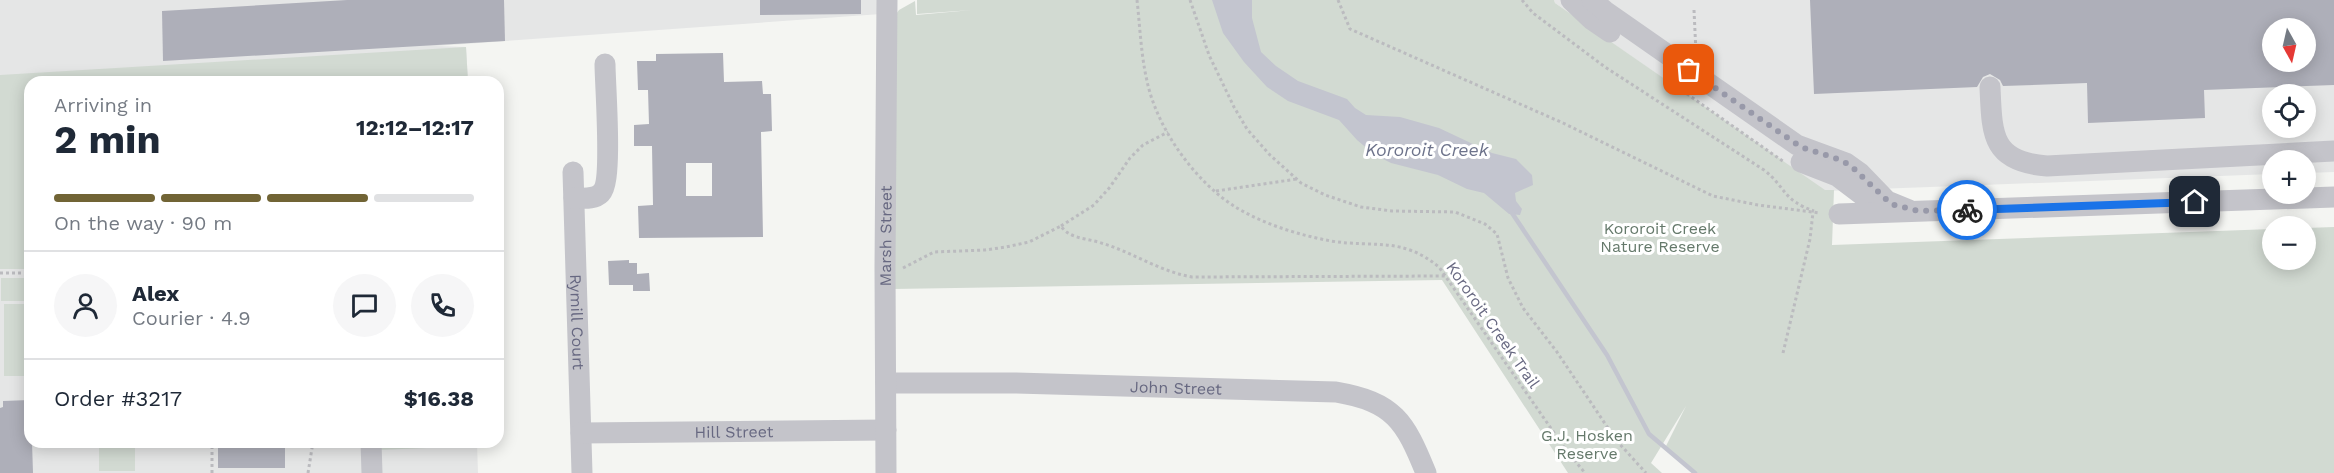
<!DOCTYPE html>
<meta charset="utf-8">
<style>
:root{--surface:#fff;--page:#f6f6f7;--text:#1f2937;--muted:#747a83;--line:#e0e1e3;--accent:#716435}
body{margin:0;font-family:"Work Sans",sans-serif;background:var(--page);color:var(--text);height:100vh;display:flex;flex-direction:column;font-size:22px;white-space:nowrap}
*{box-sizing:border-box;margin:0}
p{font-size:20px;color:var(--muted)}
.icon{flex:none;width:33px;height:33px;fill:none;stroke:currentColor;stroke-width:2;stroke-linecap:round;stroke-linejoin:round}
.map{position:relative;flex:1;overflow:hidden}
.side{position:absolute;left:24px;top:76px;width:480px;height:372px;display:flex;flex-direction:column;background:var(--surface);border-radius:18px;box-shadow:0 3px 15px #0003}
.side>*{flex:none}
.needle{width:39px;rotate:172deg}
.tools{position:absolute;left:2262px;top:18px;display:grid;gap:12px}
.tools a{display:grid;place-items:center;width:54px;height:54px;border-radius:50%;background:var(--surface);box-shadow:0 3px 15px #0003;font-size:30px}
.pin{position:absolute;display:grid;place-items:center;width:51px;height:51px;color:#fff;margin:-26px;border-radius:12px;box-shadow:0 3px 9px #0006}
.courier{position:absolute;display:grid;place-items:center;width:60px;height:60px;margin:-30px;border:4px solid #1a73e8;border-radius:50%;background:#fff;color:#222;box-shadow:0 2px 8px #0007}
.headline em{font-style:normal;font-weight:700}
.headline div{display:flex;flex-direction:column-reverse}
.headline{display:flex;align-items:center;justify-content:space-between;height:102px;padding:0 30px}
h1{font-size:39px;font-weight:700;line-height:45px}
.bar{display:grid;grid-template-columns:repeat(4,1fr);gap:9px 6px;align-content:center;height:72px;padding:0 30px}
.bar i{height:8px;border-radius:4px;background:var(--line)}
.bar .current{background:var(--accent)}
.bar p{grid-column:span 4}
.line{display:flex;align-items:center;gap:15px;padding:0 30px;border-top:2px solid var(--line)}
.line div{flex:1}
.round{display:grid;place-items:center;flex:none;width:63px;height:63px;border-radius:32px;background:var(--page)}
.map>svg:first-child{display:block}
.built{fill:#e5e6e6;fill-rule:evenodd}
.green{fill:#d2dad2}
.water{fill:#c3c5cf}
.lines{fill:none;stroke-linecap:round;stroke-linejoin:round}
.stream{stroke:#c3c5cf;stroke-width:4.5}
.building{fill:#aeafb9;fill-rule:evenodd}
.path{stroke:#bbbbbf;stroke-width:3;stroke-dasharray:3 3;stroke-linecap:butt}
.minor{stroke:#c4c4ca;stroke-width:21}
.done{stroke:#9899a9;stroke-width:6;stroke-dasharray:0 10.8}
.route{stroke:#1a73e8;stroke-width:8}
.labels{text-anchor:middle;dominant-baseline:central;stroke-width:6;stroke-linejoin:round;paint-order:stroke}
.park-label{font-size:16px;fill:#65796b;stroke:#fff}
.street-label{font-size:16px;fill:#676881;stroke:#fff}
.water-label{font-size:18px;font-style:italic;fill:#6d738b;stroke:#fff}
</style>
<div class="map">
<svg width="2334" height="473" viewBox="0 0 2334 473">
<rect width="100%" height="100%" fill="#f4f5f2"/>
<g class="built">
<polygon points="0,0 881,0 881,14 436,46 466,47 468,82 30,82 30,442 477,443 478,473 0,473"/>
<path d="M 1554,0 L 2334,0 L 2334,172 L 2306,173 L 2306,160 L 2272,160 L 2272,174 L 1825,191 L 1555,3 ZM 2272,28 L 2306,28 L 2306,62 L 2272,62 ZM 2272,94 L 2306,94 L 2306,128 L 2272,128 Z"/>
</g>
<g class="green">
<polygon points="917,0 1554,0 1555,3 1825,190 1834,190 1832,245 2272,229 2272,260 2306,260 2306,228 2334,227 2334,473 1695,473 1665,448 1686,406 1651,463 1662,473 1568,473 1442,280 893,289 891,21 899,10 915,1 916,15 972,10 917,14"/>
<polygon points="466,47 468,82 30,82 30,269 0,269 0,75"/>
<rect x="1" y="278" width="29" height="23"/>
<rect x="4" y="304" width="26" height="72"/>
<polygon points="477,442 477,446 378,450 378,443"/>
<rect x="99" y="443" width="36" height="28"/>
</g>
<polygon class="water" points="1212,0 1252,0 1252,18 1261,52 1276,66 1298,81 1347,99 1355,108 1366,115 1400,117 1439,128 1492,153 1516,159 1532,175 1533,185 1515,193 1516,201 1522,209 1520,215 1509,214 1484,193 1467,189 1438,175 1391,163 1375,155 1357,140 1339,120 1288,101 1267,87 1244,62 1223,33"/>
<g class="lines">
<polyline class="stream" points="1510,210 1607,355 1649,434 1695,473"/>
</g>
<g class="building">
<polygon points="347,0 504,0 505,41 163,61 162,11"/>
<polygon points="760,0 861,0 861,14 760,15"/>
<path d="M 1810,0 L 2334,0 L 2334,85 L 2204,90 L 2205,118 L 2088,123 L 2087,83 L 2003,86 L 2000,80 L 1990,74 L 1983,77 L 1977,87 L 1814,94 ZM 2272,28 L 2306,28 L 2306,62 L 2272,62 Z"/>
<path d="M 723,53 L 724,82 L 762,81 L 763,94 L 771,94 L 772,131 L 761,132 L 763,237 L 639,238 L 638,206 L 653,205 L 652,146 L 634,146 L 634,125 L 649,124 L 648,90 L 638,90 L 637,61 L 656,61 L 656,54 ZM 686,163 L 712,163 L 712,196 L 686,196 Z"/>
<polygon points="629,260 629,263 637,263 637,274 649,273 650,291 633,291 633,285 609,285 608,261"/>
<polygon points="30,400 30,442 32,442 33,473 0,473 0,408 3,407 3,401"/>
<rect x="218" y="442" width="67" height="26"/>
</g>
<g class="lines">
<g class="path">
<path d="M 1137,0 C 1140,27 1141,55 1147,81 C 1157,129 1196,183 1237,208 C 1266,225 1299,235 1331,241 C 1374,248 1401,236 1439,267 L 1566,450 L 1585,473"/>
<polyline points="1190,0 1209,55 1234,107 1247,129 1270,155 1301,183 1325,195 1361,207 1392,211 1455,212 1485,224 1497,234 1508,278 1523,308 1557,352 1616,440 1646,473"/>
<polyline points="1338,0 1350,29 1563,123 1713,196 1758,205 1820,213"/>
<path d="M 1522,0 L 1533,13 L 1605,67 L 1764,170 C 1786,187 1782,200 1814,211"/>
<polyline points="1694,10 1696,53"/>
<polyline points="1677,87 1784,162"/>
<polyline points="1216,191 1297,179"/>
<polyline points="1061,226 1094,205 1110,187 1130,158 1143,145 1168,132"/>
<path d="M 903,268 L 934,252 L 985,250 L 1006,247 L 1029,242 L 1061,226 C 1068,237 1082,238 1094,241 C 1128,249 1157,271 1192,277 L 1445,276"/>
<polyline points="0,273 30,273"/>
<polyline points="1783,353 1810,239 1813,212"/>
<polyline points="212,473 212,442"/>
<polyline points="308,473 313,442"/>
</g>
<g class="minor">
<polyline points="1571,0 1591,19 1610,32"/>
<polyline points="1592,0 1605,11 1797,145 1846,163 1860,173 1887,201 1909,210"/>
<path d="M 1990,87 C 1992,134 1991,162 2047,166 L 2334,151"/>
<polyline points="1801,162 1837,176 1870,201"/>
<path id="s1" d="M 573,172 L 582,473"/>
<path d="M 574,198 C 583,198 594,200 601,193 C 613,182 605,84 605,64"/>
<polyline points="1839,214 2334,197"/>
<path id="s2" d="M 886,383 L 1016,383 L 1336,392 C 1394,402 1405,421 1426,473"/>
<path id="s3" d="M 581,433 L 886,430"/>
<polyline points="371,442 372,473"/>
<path id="s4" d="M 886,473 L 885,268 L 887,0"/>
</g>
</g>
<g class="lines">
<polyline class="done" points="1689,70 1801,147 1835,158 1850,165 1891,204 1918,211 1967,210"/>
<polyline class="route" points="1967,210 2195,202"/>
</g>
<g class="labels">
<g class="park-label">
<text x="1660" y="228">Kororoit Creek<tspan x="1660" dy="18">Nature Reserve</tspan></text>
<text x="1587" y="435">G.J. Hosken<tspan x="1587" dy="18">Reserve</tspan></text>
</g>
<g class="street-label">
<text stroke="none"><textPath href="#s4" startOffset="237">Marsh Street</textPath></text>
<text stroke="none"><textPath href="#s1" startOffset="150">Rymill Court</textPath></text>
<text transform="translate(1493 325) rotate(55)">Kororoit Creek Trail</text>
<text stroke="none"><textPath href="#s2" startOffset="290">John Street</textPath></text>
<text stroke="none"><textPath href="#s3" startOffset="153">Hill Street</textPath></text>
</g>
<g class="water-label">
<text x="1427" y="149">Kororoit Creek</text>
</g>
</g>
</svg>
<div class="tools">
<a><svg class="needle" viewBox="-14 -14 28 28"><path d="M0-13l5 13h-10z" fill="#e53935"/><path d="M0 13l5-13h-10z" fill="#747a83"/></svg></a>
<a><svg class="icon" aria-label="locate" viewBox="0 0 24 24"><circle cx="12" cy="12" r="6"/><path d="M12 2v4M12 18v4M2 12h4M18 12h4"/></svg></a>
<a>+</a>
<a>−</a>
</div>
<div class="pin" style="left:1689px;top:70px;background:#ea580c"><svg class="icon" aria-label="bag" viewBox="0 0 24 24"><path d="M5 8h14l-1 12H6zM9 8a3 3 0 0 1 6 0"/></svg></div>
<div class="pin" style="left:2195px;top:202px;background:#1f2937"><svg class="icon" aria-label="home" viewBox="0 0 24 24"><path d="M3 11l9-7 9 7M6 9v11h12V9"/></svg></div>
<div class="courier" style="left:1967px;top:210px"><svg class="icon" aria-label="bike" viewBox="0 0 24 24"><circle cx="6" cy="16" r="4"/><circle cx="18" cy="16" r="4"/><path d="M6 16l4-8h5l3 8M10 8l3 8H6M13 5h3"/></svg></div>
<section class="side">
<div class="headline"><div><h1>2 min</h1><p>Arriving in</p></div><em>12:12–12:17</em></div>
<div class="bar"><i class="current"></i><i class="current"></i><i class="current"></i><i></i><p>On the way · 90 m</p></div>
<div class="line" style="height:108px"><a class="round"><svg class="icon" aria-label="person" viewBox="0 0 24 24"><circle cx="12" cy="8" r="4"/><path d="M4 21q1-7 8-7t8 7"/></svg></a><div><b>Alex</b><p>Courier · 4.9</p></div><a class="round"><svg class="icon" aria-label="chat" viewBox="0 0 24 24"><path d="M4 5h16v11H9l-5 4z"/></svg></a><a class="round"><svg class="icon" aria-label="phone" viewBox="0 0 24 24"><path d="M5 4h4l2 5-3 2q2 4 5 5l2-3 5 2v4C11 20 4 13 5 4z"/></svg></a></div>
<div class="line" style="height:78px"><div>Order #3217</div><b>$16.38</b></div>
</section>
</div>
